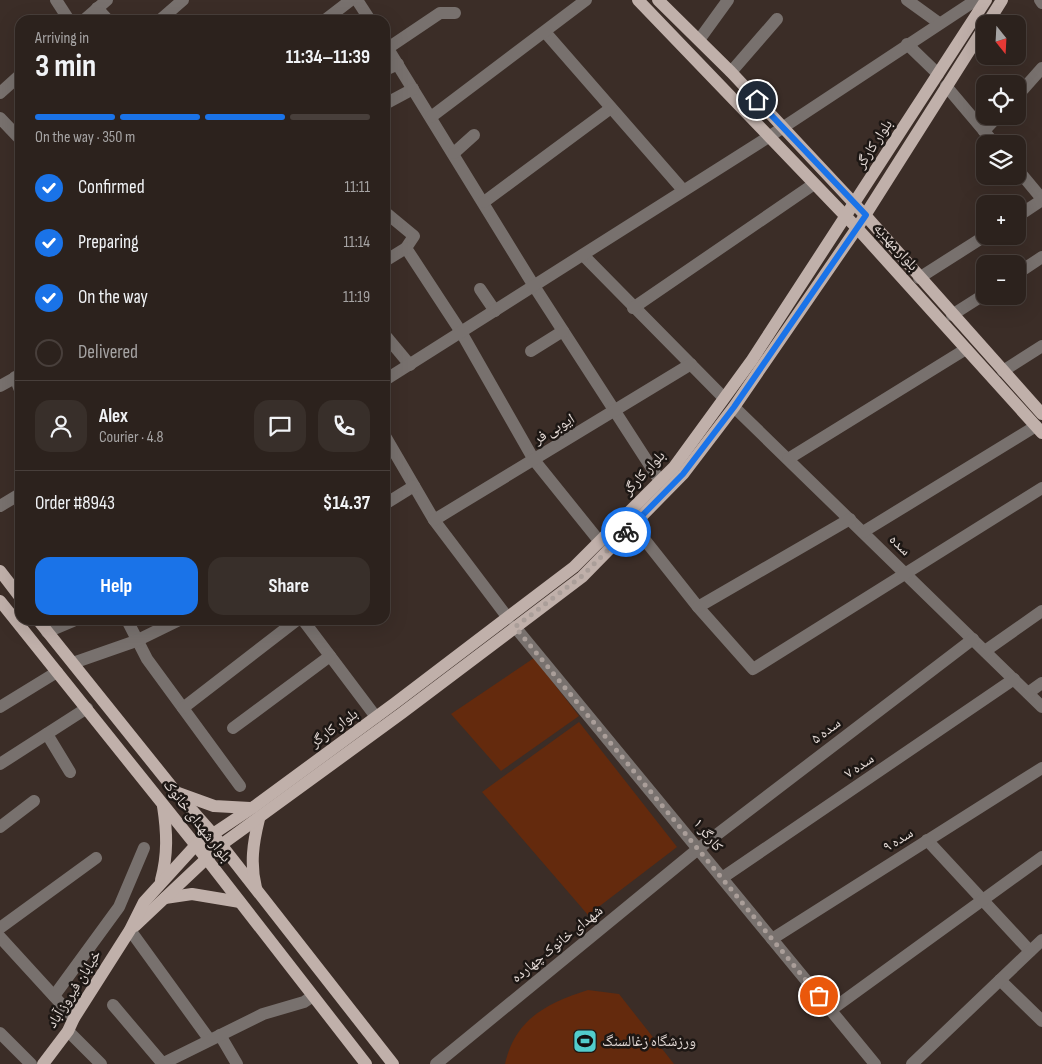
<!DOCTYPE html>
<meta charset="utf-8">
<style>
:root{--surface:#2c221d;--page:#382f2a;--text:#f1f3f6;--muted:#a6a4a4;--line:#483f3b;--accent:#1a73e8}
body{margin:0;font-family:"Sofia Sans Condensed","Noto Naskh Arabic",sans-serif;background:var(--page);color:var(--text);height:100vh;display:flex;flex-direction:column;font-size:19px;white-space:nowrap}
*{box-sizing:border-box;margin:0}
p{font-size:16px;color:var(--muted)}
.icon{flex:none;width:28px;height:28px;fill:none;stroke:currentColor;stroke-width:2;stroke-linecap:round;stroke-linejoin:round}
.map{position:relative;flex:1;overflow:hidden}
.side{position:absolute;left:15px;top:15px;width:375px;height:610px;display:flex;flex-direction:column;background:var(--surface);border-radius:15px;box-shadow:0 5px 20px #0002,0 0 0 1px var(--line)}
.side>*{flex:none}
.needle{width:32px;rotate:162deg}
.controls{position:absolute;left:976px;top:15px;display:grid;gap:10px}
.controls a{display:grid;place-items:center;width:50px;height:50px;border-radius:10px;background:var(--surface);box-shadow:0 5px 20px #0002,0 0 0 1px var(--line);font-size:25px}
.pin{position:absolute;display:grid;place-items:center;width:42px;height:42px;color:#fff;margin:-21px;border:2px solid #fff;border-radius:50%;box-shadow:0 1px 5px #0007}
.courier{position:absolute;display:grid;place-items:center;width:50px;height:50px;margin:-25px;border:4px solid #1a73e8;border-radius:50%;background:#fff;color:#222;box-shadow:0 1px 6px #0007}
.headline em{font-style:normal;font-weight:700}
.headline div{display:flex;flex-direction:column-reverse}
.headline{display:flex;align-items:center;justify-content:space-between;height:85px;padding:0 20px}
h1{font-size:32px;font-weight:700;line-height:38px}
.bar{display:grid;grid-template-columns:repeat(4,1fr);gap:8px 5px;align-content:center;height:60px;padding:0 20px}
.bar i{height:6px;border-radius:4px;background:var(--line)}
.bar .active{background:var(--accent)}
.bar p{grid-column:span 4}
.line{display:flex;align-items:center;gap:12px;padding:0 20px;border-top:1px solid var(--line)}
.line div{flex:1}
.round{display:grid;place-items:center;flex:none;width:52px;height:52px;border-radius:15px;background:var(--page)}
ol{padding:0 20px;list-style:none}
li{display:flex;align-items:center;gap:15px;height:55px}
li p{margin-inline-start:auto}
li .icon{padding:5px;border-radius:50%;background:var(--accent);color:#fff;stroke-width:4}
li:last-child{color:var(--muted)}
li i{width:28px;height:28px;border:2px solid var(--line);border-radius:50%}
.cta{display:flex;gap:10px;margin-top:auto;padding:10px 20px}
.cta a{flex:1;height:58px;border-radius:15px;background:var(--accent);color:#fff;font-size:20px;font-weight:700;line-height:58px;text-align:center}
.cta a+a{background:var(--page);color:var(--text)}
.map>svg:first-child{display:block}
.green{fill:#642a0d}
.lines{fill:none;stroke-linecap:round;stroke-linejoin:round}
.minor{stroke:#78716e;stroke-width:12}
.major{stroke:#c0b0aa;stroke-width:12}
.done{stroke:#aa9e99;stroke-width:5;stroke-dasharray:0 9}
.route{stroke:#1a73e8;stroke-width:6}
.labels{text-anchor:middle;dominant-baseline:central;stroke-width:5;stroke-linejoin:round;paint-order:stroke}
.street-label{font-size:15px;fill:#e5dbd7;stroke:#1d1714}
.poi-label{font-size:15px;fill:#e5dbd7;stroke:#1d1714;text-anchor:start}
</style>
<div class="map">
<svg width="1042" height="1064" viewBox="0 0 1042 1064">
<rect width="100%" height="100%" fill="#3b2d27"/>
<g class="green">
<polygon points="534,658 579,716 501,771 451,714"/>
<polygon points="579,722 677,847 588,915 482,792"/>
<path d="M 588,990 L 619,994 L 674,1064 L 505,1064 C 515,1019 547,1003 588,990 Z"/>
</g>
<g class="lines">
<g class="minor">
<polyline points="56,0 69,20"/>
<polyline points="357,0 370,20"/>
<polyline points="907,0 939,23"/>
<polyline points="1040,0 1042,3"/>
<polyline points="97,8 108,20"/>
<polyline points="84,20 107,0"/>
<polyline points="160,20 183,0"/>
<polyline points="325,20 351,0"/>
<polyline points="545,32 683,190"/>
<polyline points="699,40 728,0"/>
<polyline points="385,44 534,286 660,481"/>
<polyline points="907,44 938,74"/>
<polyline points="388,48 440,13 455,13"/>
<polyline points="385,70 398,64"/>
<polyline points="731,72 777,19"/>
<polyline points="946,86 995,144"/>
<polyline points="0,93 20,75"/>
<polyline points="1018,95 1042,68"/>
<polyline points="385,104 413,89"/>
<polyline points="431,117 586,0"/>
<polyline points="0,118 20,139"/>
<polyline points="984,131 998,116"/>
<polyline points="454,153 474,135"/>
<polyline points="1018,170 1042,199"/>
<polyline points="484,202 611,108"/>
<polyline points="385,212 414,236 406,248 461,332 534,460 600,542"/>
<polyline points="1018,216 1042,200"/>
<polyline points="583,255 723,397"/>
<polyline points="385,261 406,248"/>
<polyline points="1018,273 1042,257"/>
<polyline points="919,278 985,236"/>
<polyline points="480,289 495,311"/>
<polyline points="633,308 814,184"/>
<polyline points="952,315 985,294"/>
<polyline points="385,335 410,365"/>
<polyline points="531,351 563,331"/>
<polyline points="1003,371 1042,346"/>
<polyline points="15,377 20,390"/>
<polyline points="385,380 770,136 976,0"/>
<polyline points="0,386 20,375"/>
<polyline points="734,407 1042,707"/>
<polyline points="385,436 434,520 508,618"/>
<polyline points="788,459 966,349"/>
<polyline points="385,504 414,486"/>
<polyline points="0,506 20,494"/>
<polyline points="434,520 691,364"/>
<polyline points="633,525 698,607 753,669 1042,488"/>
<polyline points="863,532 1036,426"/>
<polyline points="698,607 850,519"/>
<polyline points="127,620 147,659 240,786"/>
<polyline points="303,620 376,717"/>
<polyline points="515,627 875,1064"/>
<polyline points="47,632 73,621"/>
<polyline points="985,651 1042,611"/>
<polyline points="73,663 136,641 179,620"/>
<polyline points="1028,693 1042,683"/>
<polyline points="0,707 57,672"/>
<polyline points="183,708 297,620"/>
<polyline points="233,728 330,656"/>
<polyline points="47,734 70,772"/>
<polyline points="0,764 87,708"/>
<polyline points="0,827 34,801"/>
<polyline points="927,840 1030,951"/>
<polyline points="722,878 1014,679"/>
<polyline points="0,928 96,858"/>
<polyline points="130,930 209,1039"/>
<polyline points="0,937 74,1018"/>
<polyline points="772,939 1042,768"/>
<polyline points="1000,980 1042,1021"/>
<polyline points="54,996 119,907 144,848"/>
<polyline points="113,1005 163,1064"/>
<polyline points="831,1010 1042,857"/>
<polyline points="68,1031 101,1064"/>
<polyline points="0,1033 31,1064"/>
<polyline points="220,1035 237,1064"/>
<polyline points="162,1064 263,1014 304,1002 313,996"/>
<polyline points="436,1064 698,849 973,639"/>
<polyline points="912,1064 1042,940"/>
</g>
<g class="major">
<polyline points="638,0 857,228 1042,433"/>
<polyline points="658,0 731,72 865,215 1042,414"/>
<polyline points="987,24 1002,0"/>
<polyline points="0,571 20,597"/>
<polyline points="0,601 206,858 366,1064"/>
<polyline points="38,620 176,792 212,833 393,1064"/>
<polyline points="178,793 214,806 250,808"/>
<path d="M 161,880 C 168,854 167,832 163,806"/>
<path d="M 256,888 C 250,864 253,843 259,819"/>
<polyline points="165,898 192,894 240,902"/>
<polyline points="135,926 221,845 402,713 582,577 683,474 734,407 857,228 985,26"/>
<polyline points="43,1064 68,1031 74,1018 130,930 144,902 195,846 255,806 395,703 574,567 674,467 752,360 986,0"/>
</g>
</g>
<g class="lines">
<polyline class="done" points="626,532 582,576 515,627 819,996"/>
<polyline class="route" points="626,532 683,474 734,407 866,215 757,100"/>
</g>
<defs>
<g id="stadium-square" transform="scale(1.25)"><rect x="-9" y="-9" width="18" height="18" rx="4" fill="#52cdcc" stroke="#1d1714"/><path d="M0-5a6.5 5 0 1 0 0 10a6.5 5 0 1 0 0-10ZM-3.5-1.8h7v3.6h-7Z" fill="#111"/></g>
</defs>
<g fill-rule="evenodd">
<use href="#stadium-square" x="585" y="1041"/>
</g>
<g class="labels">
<g class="street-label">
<text transform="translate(874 144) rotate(-57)">بلوار کارگر</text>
<text transform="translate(896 247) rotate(48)">بلوار مهدیه</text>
<text transform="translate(554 429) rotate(-31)">ایوبی فر</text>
<text transform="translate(644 473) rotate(-47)">بلوار کارگر</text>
<text transform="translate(900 545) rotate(44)">سده</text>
<text transform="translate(334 728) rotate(-36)">بلوار کارگر</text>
<text transform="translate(826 731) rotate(-37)">سده ۵</text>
<text transform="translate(859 766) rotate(-34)">سده ۷</text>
<text transform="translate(197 821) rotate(52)">بلوار شهدای خانوک</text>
<text transform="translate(708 835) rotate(51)">کارگر ۱</text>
<text transform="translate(898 840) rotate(-32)">سده ۹</text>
<text transform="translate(557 944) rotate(-39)">شهدای خانوک چهارده</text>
<text transform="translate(74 989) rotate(-58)">خیابان فیروز آباد</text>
</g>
<g class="poi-label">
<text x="602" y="1041">ورزشگاه زغالسنگ</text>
</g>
</g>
</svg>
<div class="controls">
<a><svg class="needle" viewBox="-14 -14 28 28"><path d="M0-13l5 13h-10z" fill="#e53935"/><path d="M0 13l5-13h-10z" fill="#a6a4a4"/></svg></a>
<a><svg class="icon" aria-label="locate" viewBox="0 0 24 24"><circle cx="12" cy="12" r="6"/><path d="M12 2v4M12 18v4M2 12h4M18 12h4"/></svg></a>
<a><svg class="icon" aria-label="layers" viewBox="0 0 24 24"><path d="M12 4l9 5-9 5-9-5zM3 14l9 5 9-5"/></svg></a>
<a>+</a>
<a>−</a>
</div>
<div class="pin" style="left:819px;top:996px;background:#ea580c"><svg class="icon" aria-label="bag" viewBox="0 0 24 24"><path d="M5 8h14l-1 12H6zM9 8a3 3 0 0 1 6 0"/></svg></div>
<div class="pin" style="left:757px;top:100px;background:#1f2937"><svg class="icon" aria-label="home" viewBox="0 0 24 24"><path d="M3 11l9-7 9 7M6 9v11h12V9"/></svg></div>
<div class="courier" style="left:626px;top:532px"><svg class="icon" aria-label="bike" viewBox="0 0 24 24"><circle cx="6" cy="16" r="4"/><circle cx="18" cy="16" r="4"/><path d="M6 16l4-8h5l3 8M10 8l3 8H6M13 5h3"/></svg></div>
<section class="side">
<div class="headline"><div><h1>3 min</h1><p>Arriving in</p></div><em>11:34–11:39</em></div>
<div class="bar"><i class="active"></i><i class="active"></i><i class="active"></i><i></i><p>On the way · 350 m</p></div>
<ol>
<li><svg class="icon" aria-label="check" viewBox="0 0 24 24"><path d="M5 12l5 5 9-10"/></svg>Confirmed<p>11:11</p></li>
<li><svg class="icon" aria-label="check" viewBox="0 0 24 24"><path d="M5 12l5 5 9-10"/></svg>Preparing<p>11:14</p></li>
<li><svg class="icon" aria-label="check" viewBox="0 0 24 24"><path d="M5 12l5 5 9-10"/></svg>On the way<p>11:19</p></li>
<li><i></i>Delivered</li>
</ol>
<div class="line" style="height:90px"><a class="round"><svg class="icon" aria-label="person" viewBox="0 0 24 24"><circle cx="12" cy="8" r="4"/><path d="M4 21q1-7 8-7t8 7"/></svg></a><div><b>Alex</b><p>Courier · 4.8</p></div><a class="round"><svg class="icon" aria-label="chat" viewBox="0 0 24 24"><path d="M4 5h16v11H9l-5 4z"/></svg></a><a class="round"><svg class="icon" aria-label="phone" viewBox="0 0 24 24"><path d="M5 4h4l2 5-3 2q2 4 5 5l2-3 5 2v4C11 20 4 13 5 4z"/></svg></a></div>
<div class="line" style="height:65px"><div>Order #8943</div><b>$14.37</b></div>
<div class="cta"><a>Help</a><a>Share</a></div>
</section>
</div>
